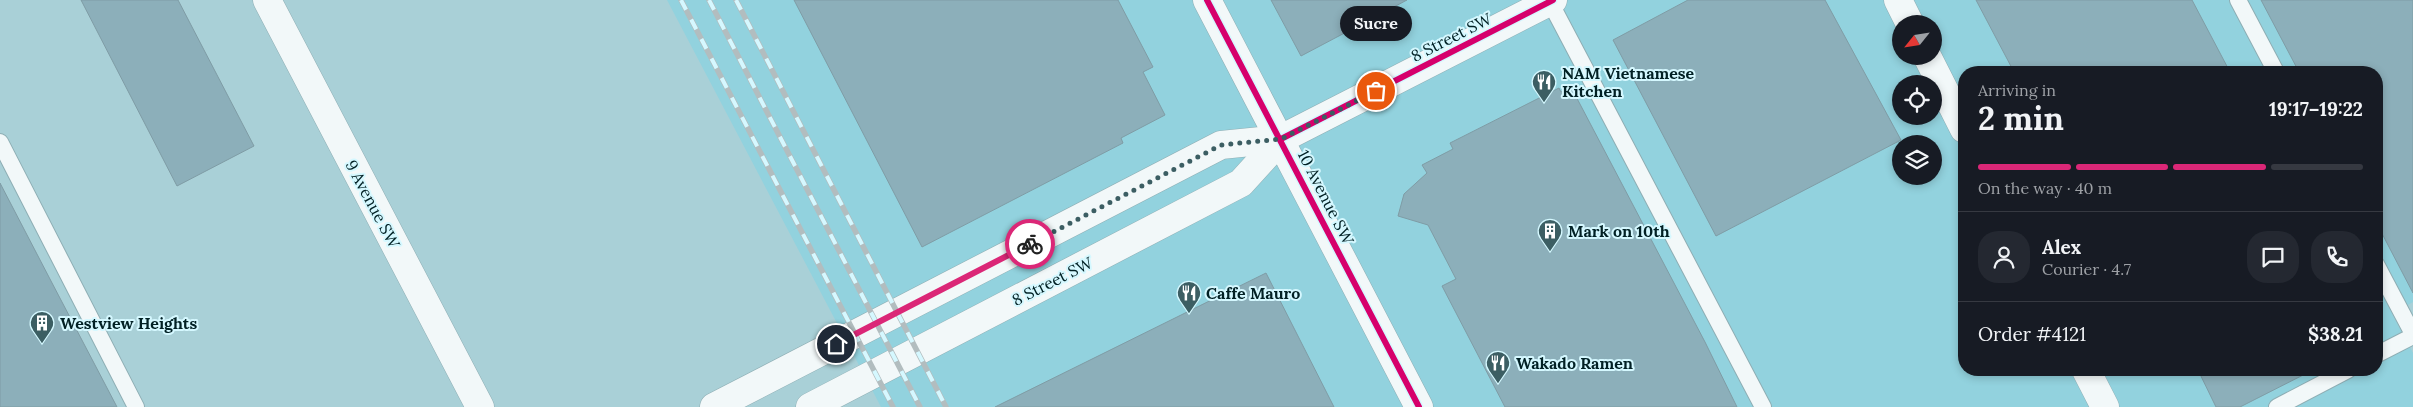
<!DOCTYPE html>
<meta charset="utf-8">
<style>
:root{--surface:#171b24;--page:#242831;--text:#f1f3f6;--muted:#9ea1a6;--line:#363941;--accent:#db2777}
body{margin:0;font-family:Lora,serif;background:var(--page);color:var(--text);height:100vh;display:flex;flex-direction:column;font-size:19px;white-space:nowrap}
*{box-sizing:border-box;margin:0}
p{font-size:16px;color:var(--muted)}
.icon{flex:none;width:28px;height:28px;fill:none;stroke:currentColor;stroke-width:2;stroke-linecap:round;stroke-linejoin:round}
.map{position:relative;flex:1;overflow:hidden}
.side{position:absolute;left:1958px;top:66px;width:425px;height:310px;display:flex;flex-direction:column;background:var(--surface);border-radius:20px;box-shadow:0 2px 8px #0003}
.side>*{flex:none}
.needle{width:32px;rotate:240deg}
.fabs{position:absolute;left:1892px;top:15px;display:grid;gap:10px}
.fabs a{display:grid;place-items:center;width:50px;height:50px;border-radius:50%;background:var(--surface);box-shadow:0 2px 8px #0003;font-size:25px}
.pin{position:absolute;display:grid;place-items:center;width:42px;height:42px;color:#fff;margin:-21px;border:2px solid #fff;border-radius:50%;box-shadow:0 1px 5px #0007}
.courier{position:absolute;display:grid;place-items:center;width:50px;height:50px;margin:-25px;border:4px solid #db2777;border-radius:50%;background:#fff;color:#222;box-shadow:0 1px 6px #0007}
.bubble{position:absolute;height:35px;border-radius:18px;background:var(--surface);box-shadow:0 2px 8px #0003;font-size:16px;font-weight:800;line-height:35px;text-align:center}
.overview em{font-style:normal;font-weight:800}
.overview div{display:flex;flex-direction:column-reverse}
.overview{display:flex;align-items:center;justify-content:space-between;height:85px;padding:0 20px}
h1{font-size:32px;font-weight:800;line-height:38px}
.bar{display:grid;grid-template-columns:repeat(4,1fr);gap:8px 5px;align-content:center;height:60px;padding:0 20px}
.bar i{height:6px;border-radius:4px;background:var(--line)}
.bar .on{background:var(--accent)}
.bar p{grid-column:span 4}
.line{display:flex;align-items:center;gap:12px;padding:0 20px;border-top:1px solid var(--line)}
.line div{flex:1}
.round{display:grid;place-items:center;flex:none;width:52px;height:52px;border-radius:20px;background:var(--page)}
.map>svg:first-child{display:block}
.built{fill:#92d2de;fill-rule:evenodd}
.building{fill:#8cafba;stroke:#7f9ca5}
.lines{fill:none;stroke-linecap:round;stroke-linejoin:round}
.service-casing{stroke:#8eaeb4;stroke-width:18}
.tertiary-casing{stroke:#8eaeb4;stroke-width:29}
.secondary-casing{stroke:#8eaeb4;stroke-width:29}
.service{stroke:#f2f8f9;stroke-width:16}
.tertiary{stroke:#f2f8f9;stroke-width:28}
.secondary{stroke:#f2f8f9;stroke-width:28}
.rail-casing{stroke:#b2bdbf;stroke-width:5.5}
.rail{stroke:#d5f8ff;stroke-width:4;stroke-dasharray:11;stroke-linecap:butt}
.cycleway-casing{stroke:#d5f8ff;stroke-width:9}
.cycleway{stroke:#d6006c;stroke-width:6}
.done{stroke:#3c5e63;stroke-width:5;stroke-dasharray:0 9}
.route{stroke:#db2777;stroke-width:6}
.labels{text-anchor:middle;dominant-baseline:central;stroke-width:4;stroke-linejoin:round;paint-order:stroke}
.street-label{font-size:16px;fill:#012024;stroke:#d5f8ff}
.poi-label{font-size:16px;font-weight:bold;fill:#012024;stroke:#d5f8ff;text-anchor:start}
</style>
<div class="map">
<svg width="2413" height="407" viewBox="0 0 2413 407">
<rect width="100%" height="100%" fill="#a9d0d7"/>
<path class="built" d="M 667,0 L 2413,0 L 2413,302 L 2392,314 L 2413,353 L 2413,407 L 881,407 ZM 1901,24 L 1934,24 L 1934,56 L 1901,56 ZM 1964,72 L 2376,72 L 2376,370 L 1964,370 ZM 1901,84 L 1934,84 L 1934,116 L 1901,116 ZM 1901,144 L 1934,144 L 1934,176 L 1901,176 Z"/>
<g class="building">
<polygon points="81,0 178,0 254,146 177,186"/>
<polygon points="794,0 1118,0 1153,67 1143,72 1165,115 1121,138 1123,143 922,247"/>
<polygon points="1271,0 1407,0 1301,56"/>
<polygon points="1688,0 1825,0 1901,140 1716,236 1613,40"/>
<polygon points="1976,0 2192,0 2230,72 2014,72"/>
<polygon points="2261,0 2413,0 2413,293 2376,222 2376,72 2299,72"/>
<polygon points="1571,87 1705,342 1737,407 1505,407 1442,286 1456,279 1428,225 1398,216 1404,194 1427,173 1422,165 1453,149 1450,143 1559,88 1561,92"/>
<polygon points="0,183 51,281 117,407 0,407"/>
<polygon points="1266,273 1334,407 995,407"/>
<polygon points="2198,370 2313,370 2240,407 2216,407"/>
</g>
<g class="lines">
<g class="service-casing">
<g id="service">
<polyline points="1549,0 1763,407"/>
<polyline points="2238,0 2276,72"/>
<polyline points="0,142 136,407"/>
<polyline points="2376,264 2413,334"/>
<polyline points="2376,355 2413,336"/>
<polyline points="2277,407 2348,370"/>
</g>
</g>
<g class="tertiary-casing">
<polyline id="tertiary" points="1207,0 1419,407"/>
</g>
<g class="secondary-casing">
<g id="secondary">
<polyline points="267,0 480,407"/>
<polyline points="1898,0 1910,24"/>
<polyline points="1927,56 1964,129"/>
<polyline points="2086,370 2105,407"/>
<polyline points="714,407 1221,145 1281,139 1553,0"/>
<polyline points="810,407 1241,183 1281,139"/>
</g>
</g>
<use href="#service" class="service"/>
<use href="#tertiary" class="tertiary"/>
<use href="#secondary" class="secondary"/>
<g class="rail-casing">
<g id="rail">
<polyline points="681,0 893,407"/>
<polyline points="709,0 920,407"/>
<polyline points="736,0 946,407"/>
</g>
</g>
<use href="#rail" class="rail"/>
<g class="cycleway-casing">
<g id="cycleway">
<polyline points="1207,0 1419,407"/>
<polyline points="1281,139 1553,0"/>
</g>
</g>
<use href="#cycleway" class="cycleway"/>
</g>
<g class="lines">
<polyline class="done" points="1030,244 1221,145 1281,139 1376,91"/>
<polyline class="route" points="836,344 1030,244"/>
</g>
<defs>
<g id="restaurant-pin" transform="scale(1.25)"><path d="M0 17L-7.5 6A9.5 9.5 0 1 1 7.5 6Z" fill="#3c5e63" stroke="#d5f8ff"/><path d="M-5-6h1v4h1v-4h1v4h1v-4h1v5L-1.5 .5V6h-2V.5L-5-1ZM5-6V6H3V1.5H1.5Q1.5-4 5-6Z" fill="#fff"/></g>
<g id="building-pin" transform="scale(1.25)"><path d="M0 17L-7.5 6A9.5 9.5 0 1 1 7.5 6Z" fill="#3c5e63" stroke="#d5f8ff"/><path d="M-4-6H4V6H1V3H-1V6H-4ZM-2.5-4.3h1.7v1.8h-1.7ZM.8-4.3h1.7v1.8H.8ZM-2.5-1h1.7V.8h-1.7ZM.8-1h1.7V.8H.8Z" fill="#fff"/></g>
</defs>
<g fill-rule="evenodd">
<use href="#restaurant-pin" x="1544" y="82"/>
<use href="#building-pin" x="1550" y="231"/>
<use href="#restaurant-pin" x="1189" y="293"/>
<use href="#building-pin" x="42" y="323"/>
<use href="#restaurant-pin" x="1498" y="363"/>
</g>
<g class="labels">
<g class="street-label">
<text transform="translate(1451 37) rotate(-27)">8 Street SW</text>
<text transform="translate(1326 197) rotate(63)">10 Avenue SW</text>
<text transform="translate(373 204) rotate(62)">9 Avenue SW</text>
<text transform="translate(1052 281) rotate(-27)">8 Street SW</text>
</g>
<g class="poi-label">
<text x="1562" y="73">NAM Vietnamese<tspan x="1562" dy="18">Kitchen</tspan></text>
<text x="1568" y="231">Mark on 10th</text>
<text x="1206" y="293">Caffe Mauro</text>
<text x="60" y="323">Westview Heights</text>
<text x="1516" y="363">Wakado Ramen</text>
</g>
</g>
</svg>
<div class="fabs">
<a><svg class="needle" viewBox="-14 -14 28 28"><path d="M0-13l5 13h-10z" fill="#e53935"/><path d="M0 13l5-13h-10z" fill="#9ea1a6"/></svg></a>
<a><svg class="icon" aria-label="locate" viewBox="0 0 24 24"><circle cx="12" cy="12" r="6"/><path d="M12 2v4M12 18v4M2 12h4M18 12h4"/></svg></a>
<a><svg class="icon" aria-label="layers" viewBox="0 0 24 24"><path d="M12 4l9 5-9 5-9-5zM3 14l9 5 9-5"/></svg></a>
</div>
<div class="pin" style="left:1376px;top:91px;background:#ea580c"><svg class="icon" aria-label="bag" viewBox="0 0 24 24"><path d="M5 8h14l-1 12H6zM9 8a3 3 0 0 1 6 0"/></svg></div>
<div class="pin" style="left:836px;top:344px;background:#1f2937"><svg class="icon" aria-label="home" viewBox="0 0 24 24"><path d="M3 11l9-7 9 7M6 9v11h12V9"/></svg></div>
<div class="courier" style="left:1030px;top:244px"><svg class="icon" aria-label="bike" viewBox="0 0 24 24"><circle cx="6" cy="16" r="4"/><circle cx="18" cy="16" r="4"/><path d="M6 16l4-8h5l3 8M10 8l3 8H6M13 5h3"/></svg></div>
<div class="bubble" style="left:1340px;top:6px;width:72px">Sucre</div>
<section class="side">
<div class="overview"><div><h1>2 min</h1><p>Arriving in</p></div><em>19:17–19:22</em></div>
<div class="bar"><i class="on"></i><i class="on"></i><i class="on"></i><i></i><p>On the way · 40 m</p></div>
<div class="line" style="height:90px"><a class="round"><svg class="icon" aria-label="person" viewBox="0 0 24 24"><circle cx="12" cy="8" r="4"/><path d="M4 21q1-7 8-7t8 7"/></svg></a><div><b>Alex</b><p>Courier · 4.7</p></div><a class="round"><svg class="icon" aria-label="chat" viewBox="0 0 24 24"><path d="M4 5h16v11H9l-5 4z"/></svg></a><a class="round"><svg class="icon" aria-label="phone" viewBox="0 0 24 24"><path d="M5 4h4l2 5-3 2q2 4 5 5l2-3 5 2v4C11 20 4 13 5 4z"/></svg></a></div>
<div class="line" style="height:65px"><div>Order #4121</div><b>$38.21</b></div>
</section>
</div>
